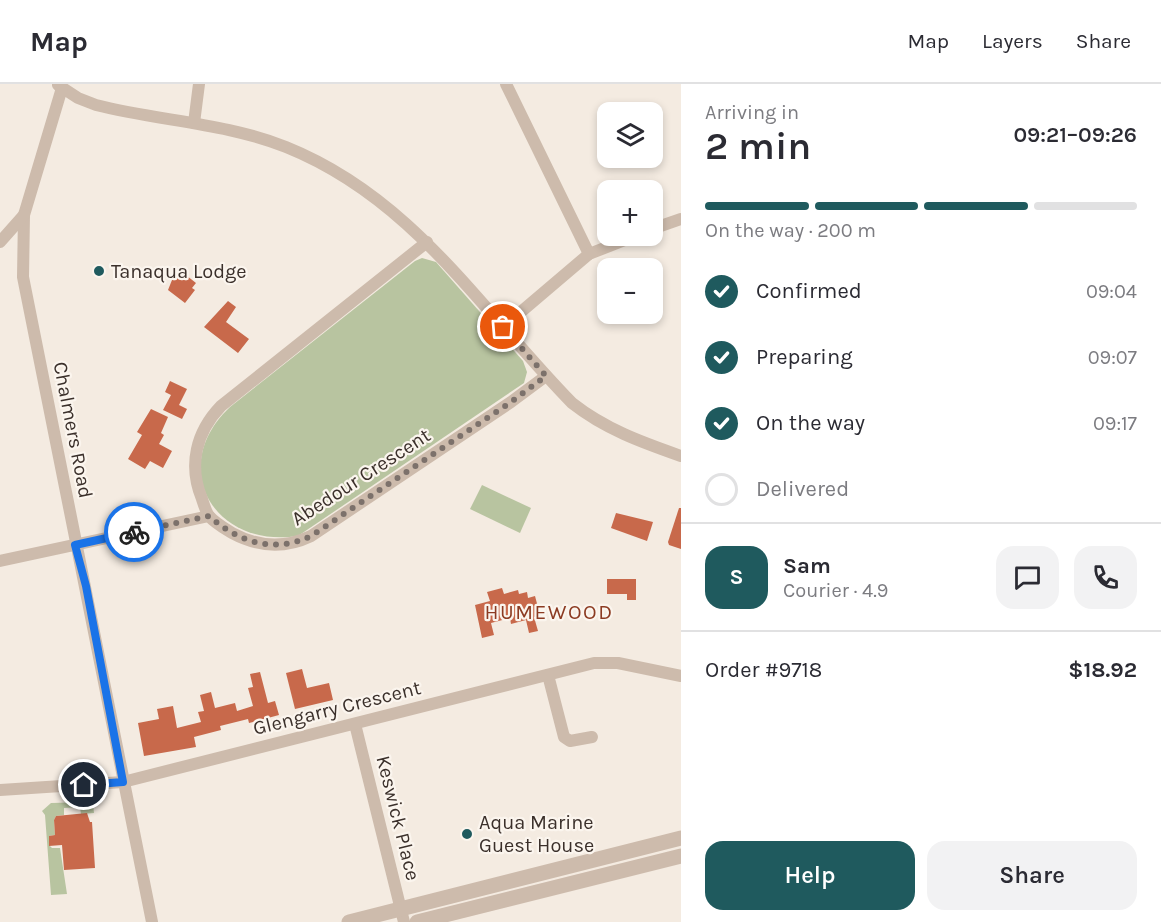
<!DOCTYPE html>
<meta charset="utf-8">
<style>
:root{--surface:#fff;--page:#f2f2f3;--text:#2b2b33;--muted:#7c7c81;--line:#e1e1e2;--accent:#1f5a5e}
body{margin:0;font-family:Karla,sans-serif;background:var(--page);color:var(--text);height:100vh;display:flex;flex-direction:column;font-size:22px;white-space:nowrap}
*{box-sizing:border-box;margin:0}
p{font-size:20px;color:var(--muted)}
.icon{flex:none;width:33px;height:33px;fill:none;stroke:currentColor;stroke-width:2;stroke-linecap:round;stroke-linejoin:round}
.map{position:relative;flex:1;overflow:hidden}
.side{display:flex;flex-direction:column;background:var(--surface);width:480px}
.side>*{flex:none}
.buttons{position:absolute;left:597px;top:18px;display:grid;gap:12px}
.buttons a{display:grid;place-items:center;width:66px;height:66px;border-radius:12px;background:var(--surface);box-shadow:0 3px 9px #0003;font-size:30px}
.pin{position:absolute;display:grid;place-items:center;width:51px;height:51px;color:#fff;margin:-26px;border:3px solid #fff;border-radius:50%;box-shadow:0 2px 6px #0007}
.courier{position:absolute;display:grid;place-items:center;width:60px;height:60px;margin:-30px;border:4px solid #1a73e8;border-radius:50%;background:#fff;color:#222;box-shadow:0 2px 8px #0007}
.summary em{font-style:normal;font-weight:600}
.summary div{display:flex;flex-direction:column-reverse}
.summary{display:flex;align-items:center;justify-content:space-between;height:102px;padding:0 24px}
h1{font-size:39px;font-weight:600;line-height:45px}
.bar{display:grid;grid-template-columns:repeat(4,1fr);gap:9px 6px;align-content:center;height:72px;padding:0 24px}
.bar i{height:8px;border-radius:4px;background:var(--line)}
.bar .on{background:var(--accent)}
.bar p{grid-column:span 4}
.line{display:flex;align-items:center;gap:15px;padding:0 24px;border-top:2px solid var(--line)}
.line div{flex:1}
.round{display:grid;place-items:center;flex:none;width:63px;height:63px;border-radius:18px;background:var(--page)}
ol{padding:0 24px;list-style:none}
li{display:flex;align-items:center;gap:18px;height:66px}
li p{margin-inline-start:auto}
li .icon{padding:6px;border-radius:50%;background:var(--accent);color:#fff;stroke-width:4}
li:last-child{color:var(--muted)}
li i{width:33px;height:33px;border:3px solid var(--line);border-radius:50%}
.cta{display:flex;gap:12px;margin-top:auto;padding:12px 24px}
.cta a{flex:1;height:69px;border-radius:18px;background:var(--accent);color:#fff;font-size:24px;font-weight:600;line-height:69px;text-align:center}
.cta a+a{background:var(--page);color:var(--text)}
header{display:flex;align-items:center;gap:36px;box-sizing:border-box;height:84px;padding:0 30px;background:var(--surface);border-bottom:2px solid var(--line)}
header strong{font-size:28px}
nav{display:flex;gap:33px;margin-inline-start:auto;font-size:21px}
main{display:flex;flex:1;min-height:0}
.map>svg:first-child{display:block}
.green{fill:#b8c4a0}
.building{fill:#c8694b}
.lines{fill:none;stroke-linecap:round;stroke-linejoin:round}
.minor{stroke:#cdbbac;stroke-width:12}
.tertiary{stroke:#cdbbac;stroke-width:15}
.done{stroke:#7c716b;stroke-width:6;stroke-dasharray:0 10.8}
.route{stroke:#1a73e8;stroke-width:8}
.poi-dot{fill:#1f5a5e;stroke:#fbf5ee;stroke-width:2}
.labels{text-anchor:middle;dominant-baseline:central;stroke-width:4.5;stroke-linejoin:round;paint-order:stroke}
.poi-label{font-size:20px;fill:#3b302b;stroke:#fbf5ee;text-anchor:start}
.street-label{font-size:20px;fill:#3b302b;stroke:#fbf5ee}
.neighbourhood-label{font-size:21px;letter-spacing:1.5px;fill:#8c3b22;stroke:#fbf5ee}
</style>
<header>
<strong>Map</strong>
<nav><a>Map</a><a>Layers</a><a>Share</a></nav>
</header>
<main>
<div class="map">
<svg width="681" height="838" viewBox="0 0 681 838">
<rect width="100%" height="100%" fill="#f4ebe1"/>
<g class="green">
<path d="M 422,174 L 436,178 L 523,277 L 527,288 L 524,299 L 298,452 C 214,465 166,383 230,323 L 415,177 Z"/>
<polygon points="482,401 531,424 520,449 470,425"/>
<polygon points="89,718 93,720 94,729 81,730 80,723 64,724 64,731 56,732 54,736 55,751 49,752 49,761 52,764 60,764 67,810 51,811 45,731 42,727 51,719"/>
</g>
<g class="building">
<polygon points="182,188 196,199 192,204 195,206 185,219 168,206 174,191 178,193"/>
<polygon points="228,217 236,223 226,238 249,255 238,269 204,243"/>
<polygon points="170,297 187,305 179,321 187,325 182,335 163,326 171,311 165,308"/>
<polygon points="151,325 168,333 161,349 164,351 159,360 172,367 163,384 150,377 145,385 128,375 142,351 137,348"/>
<polygon points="679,424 681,424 681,465 669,461 668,458"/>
<polygon points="616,429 653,438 647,457 611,444"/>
<polygon points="607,495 636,495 636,516 627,516 627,510 607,510"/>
<polygon points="502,504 504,510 518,506 519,510 527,508 528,514 535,512 540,531 534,533 538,547 529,549 526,536 511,540 510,534 491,539 494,551 482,554 475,521 490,517 487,508"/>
<polygon points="302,585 307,604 329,599 333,616 295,625 286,589"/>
<polygon points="260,588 268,619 275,617 279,631 249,639 248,635 220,642 221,646 194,653 196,663 144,672 138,639 159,635 157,625 173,622 177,644 201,638 198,628 204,627 200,611 211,608 215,624 235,619 237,627 253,622 248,604 253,603 250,590"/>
<polygon points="87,729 90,738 92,738 95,784 64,786 62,761 49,762 49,752 55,751 54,736 56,732"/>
</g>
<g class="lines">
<g class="minor">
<polyline points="506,0 589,170"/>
<path d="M 58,1 L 78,14 L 96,21 C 159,37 226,39 286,63 C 413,114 480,225 572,319 C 605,345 641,358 681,372"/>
<polyline points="62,4 24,131 23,193 152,838"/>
<polyline points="194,39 199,0"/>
<polyline points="652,145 681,135"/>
<polyline points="0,158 24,131"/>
<path d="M 427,158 L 221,322 C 196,348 188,381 202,415 C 204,421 206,428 209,432 C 215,439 224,444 232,449 C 258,463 284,465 311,452 L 511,318 L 546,292"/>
<polyline points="503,243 589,170 635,152"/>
<polyline points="0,477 209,432"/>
<polyline points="548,591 564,653 570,657 592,653"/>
<polyline points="355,640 404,838"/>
<polyline points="0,706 123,698 594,579 618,579 681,592"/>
</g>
<g class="tertiary">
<polyline points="349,838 681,754"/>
<polyline points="417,838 681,772"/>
</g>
</g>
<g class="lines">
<path class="done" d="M 134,448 L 209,432 C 238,458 274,470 311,452 L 511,318 L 546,292 L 503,243"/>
<polyline class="route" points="84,701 123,698 86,502 75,461 134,448"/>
</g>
<g class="poi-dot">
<circle cx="99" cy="187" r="6"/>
<circle cx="467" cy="750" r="6"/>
</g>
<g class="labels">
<g class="poi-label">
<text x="111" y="187">Tanaqua Lodge</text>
<text x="479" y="738">Aqua Marine<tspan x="479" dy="23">Guest House</tspan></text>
</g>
<g class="street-label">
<text transform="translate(73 346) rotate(79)">Chalmers Road</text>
<text transform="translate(361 393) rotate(-33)">Abedour Crescent</text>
<text transform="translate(337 624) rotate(-14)">Glengarry Crescent</text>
<text transform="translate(398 734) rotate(76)">Keswick Place</text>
</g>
<g class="neighbourhood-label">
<text x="549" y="528">HUMEWOOD</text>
</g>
</g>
</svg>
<div class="buttons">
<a><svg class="icon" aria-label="layers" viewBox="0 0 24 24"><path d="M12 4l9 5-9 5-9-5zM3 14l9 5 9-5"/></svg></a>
<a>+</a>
<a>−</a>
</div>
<div class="pin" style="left:503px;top:243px;background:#ea580c"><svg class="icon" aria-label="bag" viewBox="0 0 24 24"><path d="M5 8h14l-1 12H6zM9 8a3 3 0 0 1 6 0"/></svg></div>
<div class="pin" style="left:84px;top:701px;background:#1f2937"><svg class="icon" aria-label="home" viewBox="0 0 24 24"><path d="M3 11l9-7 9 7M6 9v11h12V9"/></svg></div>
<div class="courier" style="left:134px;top:448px"><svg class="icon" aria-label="bike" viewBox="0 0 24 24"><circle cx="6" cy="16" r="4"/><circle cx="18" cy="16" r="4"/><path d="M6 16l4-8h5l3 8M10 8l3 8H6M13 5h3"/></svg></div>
</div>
<section class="side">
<div class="summary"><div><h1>2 min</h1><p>Arriving in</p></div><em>09:21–09:26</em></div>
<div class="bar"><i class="on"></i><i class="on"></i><i class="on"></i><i></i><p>On the way · 200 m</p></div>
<ol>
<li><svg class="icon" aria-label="check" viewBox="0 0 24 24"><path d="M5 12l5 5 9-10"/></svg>Confirmed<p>09:04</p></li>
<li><svg class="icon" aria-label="check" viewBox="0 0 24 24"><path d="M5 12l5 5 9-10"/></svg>Preparing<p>09:07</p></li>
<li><svg class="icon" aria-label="check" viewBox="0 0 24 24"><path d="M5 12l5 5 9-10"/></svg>On the way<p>09:17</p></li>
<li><i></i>Delivered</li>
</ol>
<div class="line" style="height:108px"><b class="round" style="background:var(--accent);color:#fff">S</b><div><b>Sam</b><p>Courier · 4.9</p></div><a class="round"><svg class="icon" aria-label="chat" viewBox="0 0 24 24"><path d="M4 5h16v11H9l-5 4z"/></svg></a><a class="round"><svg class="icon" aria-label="phone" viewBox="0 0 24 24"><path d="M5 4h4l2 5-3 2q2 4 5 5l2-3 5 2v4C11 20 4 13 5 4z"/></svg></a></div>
<div class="line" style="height:78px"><div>Order #9718</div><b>$18.92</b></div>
<div class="cta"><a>Help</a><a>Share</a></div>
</section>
</main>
